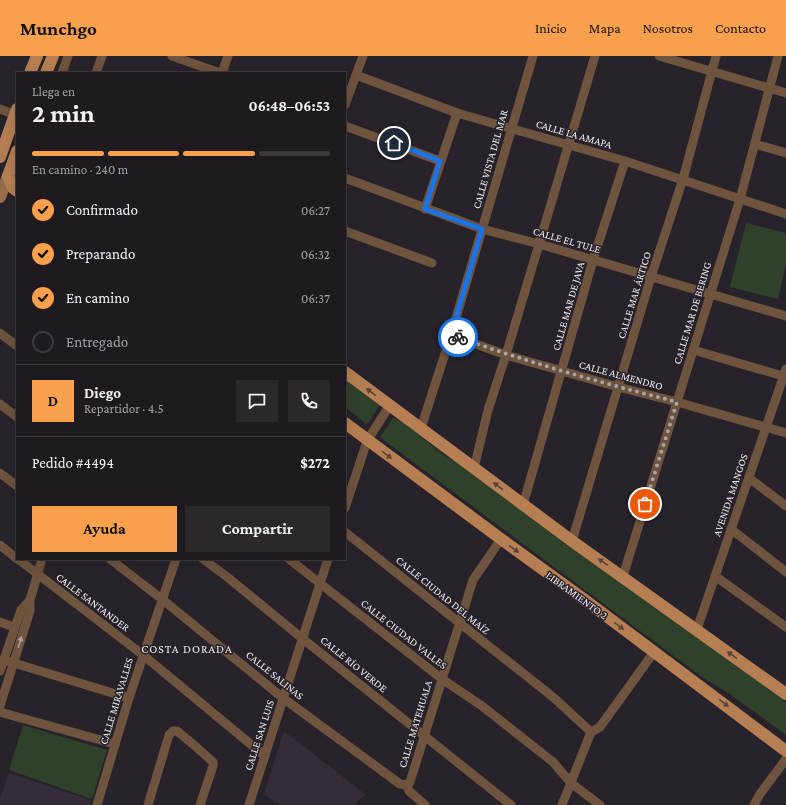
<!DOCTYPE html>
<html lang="es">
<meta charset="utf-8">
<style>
:root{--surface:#1e1a20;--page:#2b272d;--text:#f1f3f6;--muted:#a1a1a5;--line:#3c383e;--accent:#f8a04b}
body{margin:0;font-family:"Crimson Pro",serif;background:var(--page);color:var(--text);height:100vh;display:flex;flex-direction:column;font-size:15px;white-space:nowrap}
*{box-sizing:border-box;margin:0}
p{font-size:13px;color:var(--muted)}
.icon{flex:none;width:22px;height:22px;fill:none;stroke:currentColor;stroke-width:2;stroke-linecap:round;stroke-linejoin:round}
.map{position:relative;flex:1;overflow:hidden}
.drawer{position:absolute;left:16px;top:16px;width:330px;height:488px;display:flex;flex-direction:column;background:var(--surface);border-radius:0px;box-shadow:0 4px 16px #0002,0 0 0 1px var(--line)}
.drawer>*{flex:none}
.pin{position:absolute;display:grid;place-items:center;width:34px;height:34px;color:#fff;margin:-17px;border:2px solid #fff;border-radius:50%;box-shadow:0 1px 4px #0007}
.courier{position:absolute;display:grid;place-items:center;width:40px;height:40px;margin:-20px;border:3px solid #1a73e8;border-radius:50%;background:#fff;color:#222;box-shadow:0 1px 5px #0007}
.summary em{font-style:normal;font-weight:700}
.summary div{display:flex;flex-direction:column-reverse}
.summary{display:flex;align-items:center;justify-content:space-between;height:68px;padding:0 16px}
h1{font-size:26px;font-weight:700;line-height:30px}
.bar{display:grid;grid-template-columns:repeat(4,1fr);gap:6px 4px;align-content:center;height:48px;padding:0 16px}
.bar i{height:5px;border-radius:3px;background:var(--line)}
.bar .selected{background:var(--accent)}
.bar p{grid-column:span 4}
.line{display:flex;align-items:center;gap:10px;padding:0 16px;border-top:1px solid var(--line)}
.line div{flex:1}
.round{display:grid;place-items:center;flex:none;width:42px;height:42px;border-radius:0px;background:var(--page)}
ol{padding:0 16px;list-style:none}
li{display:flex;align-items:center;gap:12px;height:44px}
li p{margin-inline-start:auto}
li .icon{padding:4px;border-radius:50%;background:var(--accent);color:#111;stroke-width:4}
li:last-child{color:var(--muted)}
li i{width:22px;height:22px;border:2px solid var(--line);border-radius:50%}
.button{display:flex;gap:8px;margin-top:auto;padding:8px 16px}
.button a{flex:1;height:46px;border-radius:0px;background:var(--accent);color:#111;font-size:16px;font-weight:700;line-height:46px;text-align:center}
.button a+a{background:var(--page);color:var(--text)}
header{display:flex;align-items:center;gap:24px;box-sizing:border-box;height:56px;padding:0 20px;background:var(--accent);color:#111}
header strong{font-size:19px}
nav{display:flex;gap:22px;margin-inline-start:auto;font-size:14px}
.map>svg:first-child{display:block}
.built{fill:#342c37}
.green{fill:#30412b}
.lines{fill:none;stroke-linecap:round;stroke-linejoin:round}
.street{stroke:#6e533e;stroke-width:9}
.secondary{stroke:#976c4b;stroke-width:12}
.primary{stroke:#b67f53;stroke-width:12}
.oneway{fill:#5a4338}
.oneway2{fill:#ad9e96}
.done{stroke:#a7a4a9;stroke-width:4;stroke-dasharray:0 7.2}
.route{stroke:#1a73e8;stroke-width:5}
.labels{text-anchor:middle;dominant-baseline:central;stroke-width:3;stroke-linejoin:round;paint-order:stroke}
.street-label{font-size:11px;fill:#ece9ed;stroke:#28232a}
.neighbourhood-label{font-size:12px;letter-spacing:1px;fill:#ece9ed;stroke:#28232a}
</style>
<header>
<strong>Munchgo</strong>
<nav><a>Inicio</a><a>Mapa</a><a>Nosotros</a><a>Contacto</a></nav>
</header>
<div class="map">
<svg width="786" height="749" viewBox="0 0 786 749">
<rect width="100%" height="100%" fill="#28232a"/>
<g class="built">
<polygon points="284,675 365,738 354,749 279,749 264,738"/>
<polygon points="9,717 90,744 89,749 0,749 0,742"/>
</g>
<g class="green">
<polygon points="746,167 786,177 786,208 778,243 730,231"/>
<polygon points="345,322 381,347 369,366 366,368 345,351"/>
<polygon points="393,362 403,366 442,398 465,410 786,646 786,679 727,636 702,621 382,383 380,381"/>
<polygon points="23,669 107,694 92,743 9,714"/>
</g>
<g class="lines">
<g class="street">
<polyline points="172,0 220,17"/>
<polyline points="659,0 786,37"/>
<polyline points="62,17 68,0"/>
<polyline points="96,17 102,0"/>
<polyline points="222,17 228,0"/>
<polyline points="356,19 457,57 625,105 786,158"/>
<polyline points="345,49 363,0"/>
<polyline points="0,53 15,59"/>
<polyline points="345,70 440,105"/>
<polyline points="755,88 786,97"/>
<polyline points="345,122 482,173 539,188 786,260"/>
<polyline points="425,153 457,57"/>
<polyline points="345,175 432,207"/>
<polyline points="0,277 17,290"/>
<polyline points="451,279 506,299 618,331 677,346 786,377"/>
<polyline points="693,294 783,320"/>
<polyline points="0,348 17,361"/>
<polyline points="421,372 451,279 533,0"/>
<polyline points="474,412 488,354 506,299 595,0"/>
<polyline points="0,417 17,430"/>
<polyline points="749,422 786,450"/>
<polyline points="523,449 593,204 625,105"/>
<polyline points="345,452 367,385 390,349"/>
<polyline points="731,473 786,516"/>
<polyline points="345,476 553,641 591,676"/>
<polyline points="572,485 651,221 683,123 716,0"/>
<polyline points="0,489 17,503"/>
<polyline points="18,503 143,599 265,700"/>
<polyline points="110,503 163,544 283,642 400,728 407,729"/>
<polyline points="203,503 226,520 303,583 511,749"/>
<polyline points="289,503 442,623 482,650 553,706 571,727 600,749"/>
<polyline points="623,520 740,143 778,0"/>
<polyline points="715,520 786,571"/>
<polyline points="0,566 14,571"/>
<polyline points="697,573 786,313"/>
<polyline points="4,604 129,642"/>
<polyline points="0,615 21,554 30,544"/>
<polyline points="0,650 30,555 30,544 42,503"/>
<polyline points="0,656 115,688"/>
<polyline points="407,729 410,726 473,524 501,483"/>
<polyline points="407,729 409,735 425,749"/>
<polyline points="97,749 129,642 176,503"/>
<polyline points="148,749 169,679 173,675 177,675 194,689 213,706 213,710 200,749"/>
<polyline points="249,749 328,503"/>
<polyline points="562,749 591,676 600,671 654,596"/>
<polyline points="754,749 760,738 786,703"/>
</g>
<polyline class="secondary" points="0,141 8,120"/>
<g class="primary">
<polyline points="30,17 37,0"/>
<polyline points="46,17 53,0"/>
<polyline points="0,101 17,53"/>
<polyline points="8,120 17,95"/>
<polyline points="8,120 13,132 17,135"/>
<polyline points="345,316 572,485 786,638"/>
<polyline points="345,367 501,483 585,544 786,695"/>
</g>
</g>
<defs><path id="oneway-solid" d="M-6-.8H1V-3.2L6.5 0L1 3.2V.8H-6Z"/></defs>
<g class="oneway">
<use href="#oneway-solid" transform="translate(371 336) rotate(-143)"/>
<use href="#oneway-solid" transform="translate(387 399) rotate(37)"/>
<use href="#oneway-solid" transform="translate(498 430) rotate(-144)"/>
<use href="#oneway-solid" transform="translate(514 493) rotate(35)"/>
<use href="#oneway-solid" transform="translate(603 506) rotate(-145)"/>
<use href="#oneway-solid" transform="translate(619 570) rotate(37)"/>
<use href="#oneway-solid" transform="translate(732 599) rotate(-144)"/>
<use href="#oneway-solid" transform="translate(724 647) rotate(37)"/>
</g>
<use class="oneway2" href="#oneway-solid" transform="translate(20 586) rotate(-73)"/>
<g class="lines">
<path class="done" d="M 458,281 C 529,307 603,327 677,346 L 645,448"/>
<polyline class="route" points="394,87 440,105 425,153 482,173 451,279 458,281"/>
</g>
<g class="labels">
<g class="street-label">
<text transform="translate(574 78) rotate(16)">CALLE LA AMAPA</text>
<text transform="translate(490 103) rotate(-74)">CALLE VISTA DEL MAR</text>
<text transform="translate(567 184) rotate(16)">CALLE EL TULE</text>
<text transform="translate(634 239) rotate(-73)">CALLE MAR ÁRTICO</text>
<text transform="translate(568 250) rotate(-74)">CALLE MAR DE JAVA</text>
<text transform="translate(692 257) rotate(-73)">CALLE MAR DE BERING</text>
<text transform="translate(621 319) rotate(15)">CALLE ALMENDRO</text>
<text transform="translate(730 439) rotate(-71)">AVENIDA MANGOS</text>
<text transform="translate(443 539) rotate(39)">CALLE CIUDAD DEL MAÍZ</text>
<text transform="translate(577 539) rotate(36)">LIBRAMIENTO 2</text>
<text transform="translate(93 546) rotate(37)">CALLE SANTANDER</text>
<text transform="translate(404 578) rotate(38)">CALLE CIUDAD VALLES</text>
<text transform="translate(354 608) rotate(39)">CALLE RÍO VERDE</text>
<text transform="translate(275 619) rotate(39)">CALLE SALINAS</text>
<text transform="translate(116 645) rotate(-73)">CALLE MIRAVALLES</text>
<text transform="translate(415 668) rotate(-73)">CALLE MATEHUALA</text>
<text transform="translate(259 679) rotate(-72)">CALLE SAN LUIS</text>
</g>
<g class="neighbourhood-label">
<text x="187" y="593">COSTA DORADA</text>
</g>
</g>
</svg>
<div class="pin" style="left:645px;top:448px;background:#ea580c"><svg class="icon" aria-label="bag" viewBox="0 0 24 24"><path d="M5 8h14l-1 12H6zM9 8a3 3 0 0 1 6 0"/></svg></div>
<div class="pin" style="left:394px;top:87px;background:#1f2937"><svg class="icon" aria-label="home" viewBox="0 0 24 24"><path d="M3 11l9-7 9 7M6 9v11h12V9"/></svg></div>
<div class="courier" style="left:458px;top:281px"><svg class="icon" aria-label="bike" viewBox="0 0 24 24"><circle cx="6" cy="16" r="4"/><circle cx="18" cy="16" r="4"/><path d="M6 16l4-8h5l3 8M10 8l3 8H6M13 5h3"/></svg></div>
<section class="drawer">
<div class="summary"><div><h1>2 min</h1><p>Llega en</p></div><em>06:48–06:53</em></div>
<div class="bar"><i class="selected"></i><i class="selected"></i><i class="selected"></i><i></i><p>En camino · 240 m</p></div>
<ol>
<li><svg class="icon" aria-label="check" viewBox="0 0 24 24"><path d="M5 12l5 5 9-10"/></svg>Confirmado<p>06:27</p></li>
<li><svg class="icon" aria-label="check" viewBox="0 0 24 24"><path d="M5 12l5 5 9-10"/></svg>Preparando<p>06:32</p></li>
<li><svg class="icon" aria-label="check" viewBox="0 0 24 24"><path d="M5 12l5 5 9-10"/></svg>En camino<p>06:37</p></li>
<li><i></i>Entregado</li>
</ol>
<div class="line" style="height:72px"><b class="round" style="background:var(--accent);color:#111">D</b><div><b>Diego</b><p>Repartidor · 4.5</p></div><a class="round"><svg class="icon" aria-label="chat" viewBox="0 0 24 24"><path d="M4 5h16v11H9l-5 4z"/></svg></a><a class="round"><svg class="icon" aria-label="phone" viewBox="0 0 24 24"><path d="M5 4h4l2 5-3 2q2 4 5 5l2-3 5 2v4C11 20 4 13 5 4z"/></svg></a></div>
<div class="line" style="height:52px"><div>Pedido #4494</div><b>$272</b></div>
<div class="button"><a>Ayuda</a><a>Compartir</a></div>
</section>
</div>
